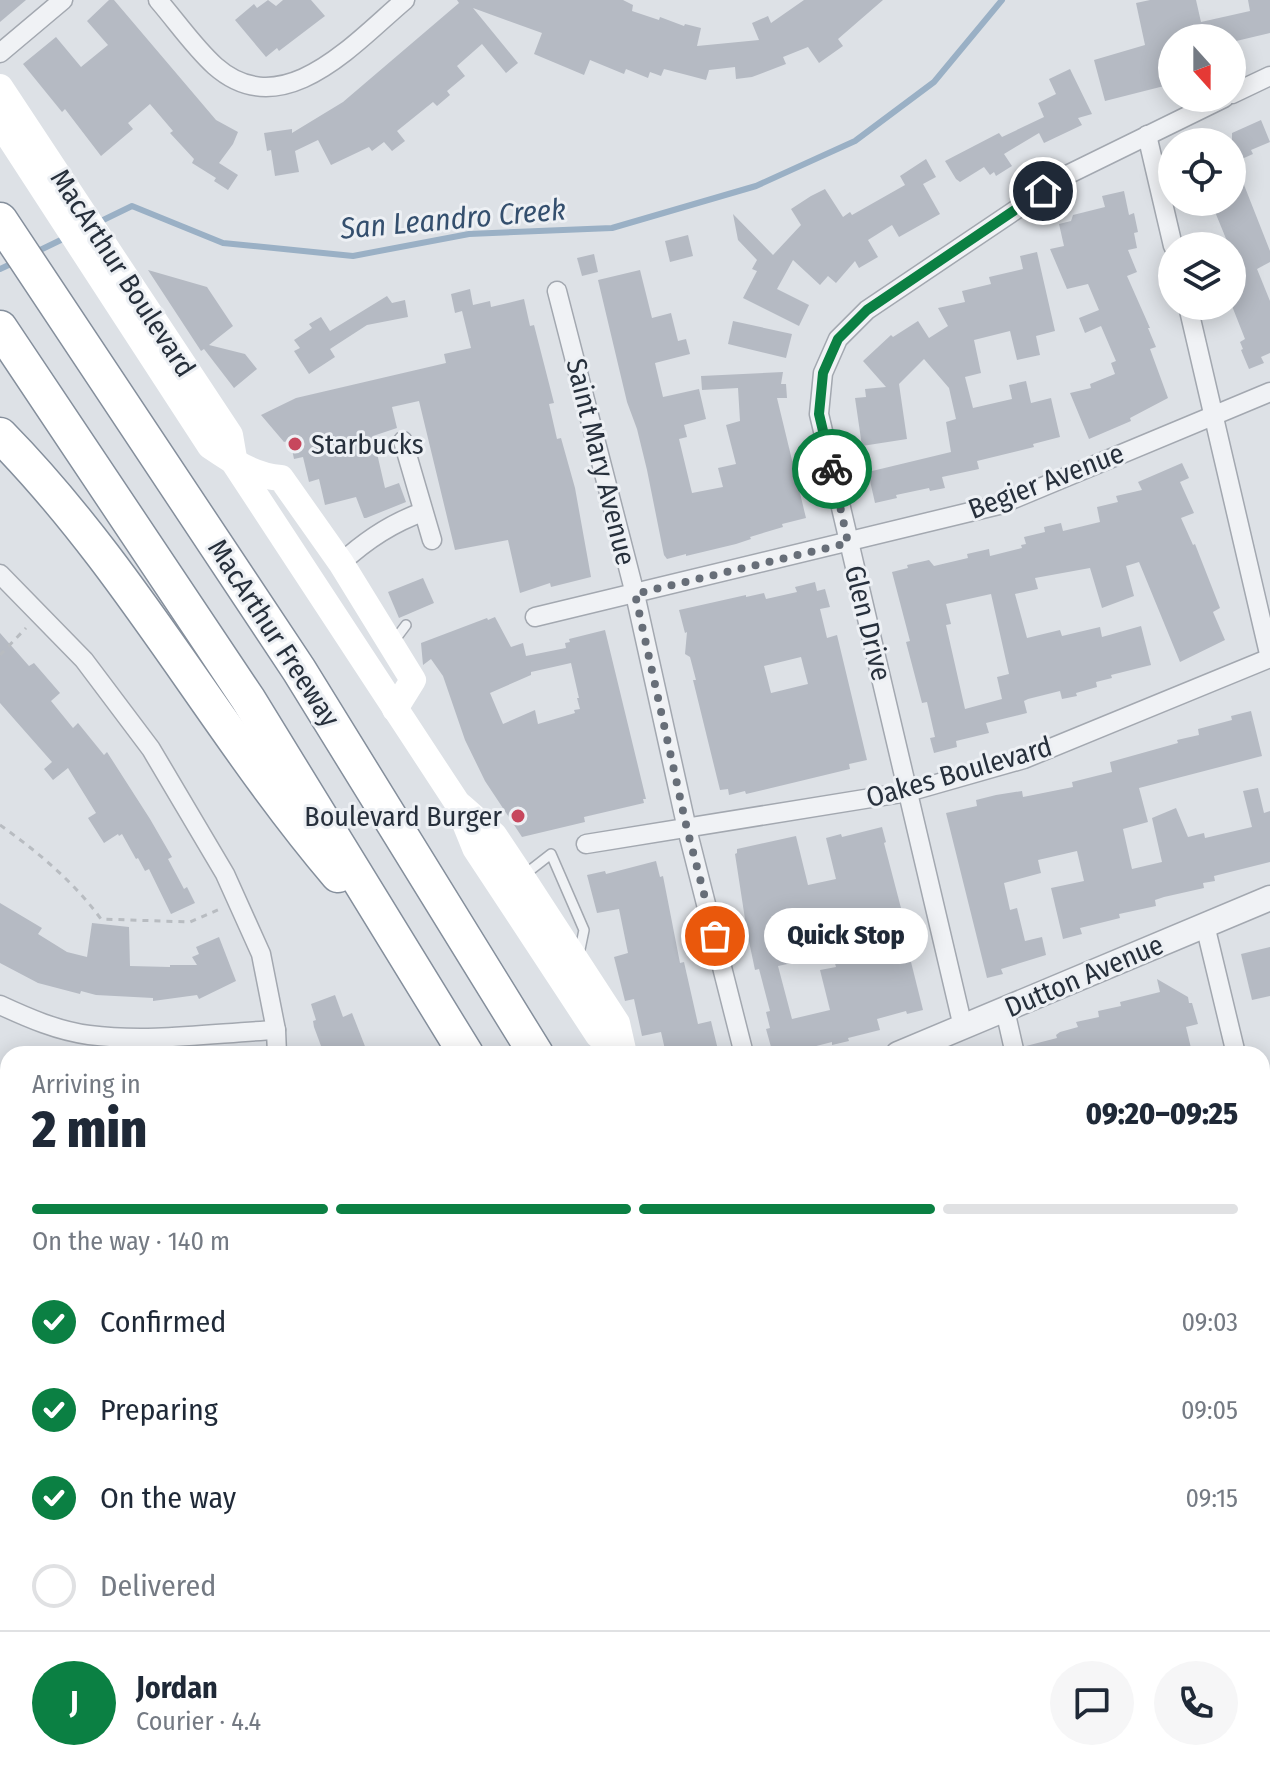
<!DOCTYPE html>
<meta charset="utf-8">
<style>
:root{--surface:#fff;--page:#f6f6f7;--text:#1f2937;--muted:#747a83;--line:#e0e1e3;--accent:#0b8043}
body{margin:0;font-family:"Fira Sans Condensed",sans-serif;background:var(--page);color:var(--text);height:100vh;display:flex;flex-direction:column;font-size:30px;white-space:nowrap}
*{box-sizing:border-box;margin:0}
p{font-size:26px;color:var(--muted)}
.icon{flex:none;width:44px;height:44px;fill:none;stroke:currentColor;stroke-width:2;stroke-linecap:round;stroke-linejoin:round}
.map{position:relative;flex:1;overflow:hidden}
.details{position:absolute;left:0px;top:1046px;width:1270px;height:744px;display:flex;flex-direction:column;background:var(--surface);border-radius:24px 24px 0 0;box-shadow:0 4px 20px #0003}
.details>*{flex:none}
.needle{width:52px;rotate:159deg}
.controls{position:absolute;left:1158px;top:24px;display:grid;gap:16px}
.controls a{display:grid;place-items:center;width:88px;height:88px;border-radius:50%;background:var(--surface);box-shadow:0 4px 20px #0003;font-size:40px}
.pin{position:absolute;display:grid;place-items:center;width:68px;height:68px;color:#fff;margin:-34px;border:4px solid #fff;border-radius:50%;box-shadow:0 2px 8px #0007}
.courier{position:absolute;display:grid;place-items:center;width:80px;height:80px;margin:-40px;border:6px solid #0b8043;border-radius:50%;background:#fff;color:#222;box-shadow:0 2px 10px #0007}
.bubble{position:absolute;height:56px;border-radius:28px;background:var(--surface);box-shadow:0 4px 20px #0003;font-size:26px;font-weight:800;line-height:56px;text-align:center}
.headline em{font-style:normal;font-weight:800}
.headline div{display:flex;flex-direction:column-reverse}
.headline{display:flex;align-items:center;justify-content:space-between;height:136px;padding:0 32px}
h1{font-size:52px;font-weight:800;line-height:60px}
.bar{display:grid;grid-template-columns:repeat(4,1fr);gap:12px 8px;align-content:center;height:96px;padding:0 32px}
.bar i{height:10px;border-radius:6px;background:var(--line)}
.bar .current{background:var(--accent)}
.bar p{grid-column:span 4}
.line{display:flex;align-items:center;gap:20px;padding:0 32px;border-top:2px solid var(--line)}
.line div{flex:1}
.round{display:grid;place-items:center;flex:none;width:84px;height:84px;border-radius:42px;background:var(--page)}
ol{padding:0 32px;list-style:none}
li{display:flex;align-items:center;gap:24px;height:88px}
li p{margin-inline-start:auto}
li .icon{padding:8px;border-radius:50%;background:var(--accent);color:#fff;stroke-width:4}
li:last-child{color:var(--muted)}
li i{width:44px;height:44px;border:4px solid var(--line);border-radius:50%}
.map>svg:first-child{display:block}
.green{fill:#c4d0bf}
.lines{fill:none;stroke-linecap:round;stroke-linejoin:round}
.stream{stroke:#9ab0c5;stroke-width:6}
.building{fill:#b5bac3;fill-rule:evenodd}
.service-casing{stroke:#a3a8b0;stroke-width:12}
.minor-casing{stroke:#a3a8b0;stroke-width:21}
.tertiary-casing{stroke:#a3a8b0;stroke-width:27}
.motorway-casing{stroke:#858f9c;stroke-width:37}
.path{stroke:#b8bcc1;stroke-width:3;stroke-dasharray:6 6;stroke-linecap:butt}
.service{stroke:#f0f2f5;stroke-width:9}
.minor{stroke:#f0f2f5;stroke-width:18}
.tertiary{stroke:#f0f2f5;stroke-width:24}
.secondary{stroke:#fff;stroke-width:26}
.motorway{stroke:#fff;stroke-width:34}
.done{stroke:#676e78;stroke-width:8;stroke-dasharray:0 14.4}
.route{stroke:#0b8043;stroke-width:10}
.poi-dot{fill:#c7475d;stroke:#edf0f4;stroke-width:3}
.labels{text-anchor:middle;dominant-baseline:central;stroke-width:6;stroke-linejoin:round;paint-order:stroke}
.street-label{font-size:28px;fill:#27303c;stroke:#edf0f4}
.poi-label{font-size:28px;fill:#27303c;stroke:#edf0f4;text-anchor:start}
.water-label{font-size:30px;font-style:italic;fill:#344f6e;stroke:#edf0f4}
</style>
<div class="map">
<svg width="1270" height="1790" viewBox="0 0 1270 1790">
<rect width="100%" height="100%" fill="#dde1e6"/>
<polygon class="green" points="8,1251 8,1345 0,1343 0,1291"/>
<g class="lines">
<g class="stream">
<polyline points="97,223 132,206 223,243 353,256 469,234 612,228 756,186 855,141 934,82 1002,0"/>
<polyline points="36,252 65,238"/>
<polyline points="0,269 15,262"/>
</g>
</g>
<g class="building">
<polygon points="0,0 26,0 0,22"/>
<polygon points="109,0 114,0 216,120 238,132 233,144 219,163 238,175 228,190 214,181 216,178 192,163 194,159 170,133 173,131 150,104 128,123 133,129 101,156 65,109 62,112 23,64 56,37 81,67 108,45 87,21"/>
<polygon points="268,0 276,6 283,0 311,0 325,16 279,51 277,48 266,57 235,20 254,4 257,8"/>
<polygon points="457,0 623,0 633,5 632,11 659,20 660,17 684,26 685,24 701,28 697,46 759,40 752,23 768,16 771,23 804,0 883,0 838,39 843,46 819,63 808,47 783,57 786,64 752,77 736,79 735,67 709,70 706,80 664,69 661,76 650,72 648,78 626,69 624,74 590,60 584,75 534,54 542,33 473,8 518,63 506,73 482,44 457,66 465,76 447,91 450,95 437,106 433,102 397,131 405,141 392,151 384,142 372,151 369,147 331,165 318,140 295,151 299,172 275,176 271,150 267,151 264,133 292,129 292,133 343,102 459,3"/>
<polygon points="1150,0 1196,0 1201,22 1250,11 1248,0 1270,0 1270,33 1232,42 1232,38 1172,38 1172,84 1105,101 1094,60 1145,45 1136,3"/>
<polygon points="1070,69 1092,114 1078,118 1082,125 1044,143 1039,133 1004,154 1012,166 996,176 994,172 990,175 984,167 960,182 956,179 945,161 999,133 1002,137 1044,117 1038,103 1056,94 1049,79"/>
<polygon points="1261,120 1270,142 1251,150 1253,154 1235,162 1270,251 1270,262 1257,269 1270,301 1270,353 1261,357 1264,363 1249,369 1241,350 1243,349 1240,342 1245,339 1232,306 1232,246 1229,246 1211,202 1232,202 1232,133"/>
<polygon points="926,159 936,177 923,184 940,214 899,237 892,225 868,240 878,257 859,268 855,261 836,283 828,276 820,285 793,260 777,289 809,305 799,326 743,298 757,271 752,269 757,260 738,240 733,214 773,255 801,225 791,209 811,196 825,189 843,217 850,212 852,215 905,185 900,176"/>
<polygon points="1124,191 1129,215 1134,213 1138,232 1134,233 1137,248 1128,250 1137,272 1127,276 1150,328 1148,328 1156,347 1150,349 1168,398 1130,418 1131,421 1089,439 1070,393 1091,388 1090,384 1115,374 1111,363 1116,361 1101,326 1085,333 1079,318 1099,310 1088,284 1067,289 1050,249 1064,246 1059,224 1071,221 1073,215 1105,207 1102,196"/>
<polygon points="688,235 693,256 670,262 665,241"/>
<polygon points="1037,252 1055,331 1036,336 1040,355 1017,360 1010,331 974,340 981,373 965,377 973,408 1012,399 1009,385 1026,381 1031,403 1051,398 1060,437 1033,444 1034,447 977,461 979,469 942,477 945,488 930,491 929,488 896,495 897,498 875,503 868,472 951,452 946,422 956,419 949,388 924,359 899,384 907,439 862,446 855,398 866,397 865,389 886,387 863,361 891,335 893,337 918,321 929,338 948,326 938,308 965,302 962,291 991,284 989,277 1023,269 1020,256"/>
<polygon points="594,254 598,272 582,276 577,258"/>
<polygon points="148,270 207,287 233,326 209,345 245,354 257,369 234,388 204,349 201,351"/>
<polygon points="640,270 652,318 671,313 678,341 686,339 690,354 655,363 663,397 699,389 706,419 684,425 687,437 679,439 692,493 723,487 718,468 736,464 726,425 740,421 738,388 702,390 701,376 783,372 781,384 786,384 787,398 777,398 806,518 782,524 783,527 750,537 751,539 736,544 686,556 686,554 667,559 664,555 647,470 637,429 627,402 598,280"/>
<polygon points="470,289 473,305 490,301 491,307 524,299 530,326 534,325 554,403 549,404 557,439 561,438 575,488 591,577 551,587 550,583 520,593 508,540 455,550 419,401 392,407 397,428 373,436 385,488 399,483 406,502 366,518 364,518 356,497 325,505 319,479 309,482 303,457 294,459 290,440 284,442 261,415 296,398 446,363 444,354 471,348 462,311 455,313 451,294"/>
<polygon points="387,296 392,303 405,300 408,317 367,325 330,349 335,357 309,374 294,351 300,348 294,340 312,328 309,324 321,317 330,331"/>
<polygon points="733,321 792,334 786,358 728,344"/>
<path d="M 1182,463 L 1189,478 L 1180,482 L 1194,513 L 1181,518 L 1193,545 L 1195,544 L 1220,608 L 1213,612 L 1225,640 L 1180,662 L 1139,562 L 1126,566 L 1134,596 L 1102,608 L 1090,568 L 1035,578 L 1038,589 L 1015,594 L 1027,638 L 1060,630 L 1062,636 L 1100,627 L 1102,637 L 1141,626 L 1151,665 L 1111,675 L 1112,678 L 1096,682 L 1097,687 L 1076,693 L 1077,696 L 1062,699 L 1060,691 L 1028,699 L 1024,701 L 1027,713 L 986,723 L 989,733 L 956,741 L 957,747 L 934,753 L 930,738 L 935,737 L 927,702 L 922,703 L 911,661 L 906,642 L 910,641 L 892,572 L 908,568 L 907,565 L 929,560 L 934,566 L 968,558 L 967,554 L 989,549 L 990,556 L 1022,548 L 1021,545 L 1026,544 L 1024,537 L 1045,532 L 1044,527 L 1061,523 L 1063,531 L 1100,522 L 1097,507 L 1118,502 L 1116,496 L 1142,490 L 1138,482 ZM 991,594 L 1009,674 L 997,677 L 1002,699 L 965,709 L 946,625 L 951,624 L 946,604 Z"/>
<polygon points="423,578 434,603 399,618 388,592"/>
<path d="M 815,582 L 817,591 L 825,589 L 830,607 L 820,609 L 827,638 L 837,635 L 867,760 L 849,764 L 850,769 L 746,794 L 745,791 L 729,795 L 728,789 L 720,790 L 693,680 L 696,680 L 690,657 L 685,654 L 687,632 L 685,633 L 679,610 L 746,595 L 746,597 L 764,593 L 766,599 L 797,592 L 795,587 ZM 801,657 L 808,684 L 771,693 L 764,666 Z"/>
<path d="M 495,617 L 511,647 L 523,643 L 526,656 L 566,648 L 565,643 L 570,642 L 569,639 L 605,630 L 646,799 L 643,799 L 644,803 L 584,817 L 585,822 L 522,837 L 485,781 L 465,740 L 443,676 L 431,659 L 423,665 L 421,643 L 487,618 L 488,620 ZM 571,663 L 579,698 L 577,698 L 580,709 L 574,710 L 575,713 L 538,724 L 535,710 L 503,724 L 490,693 L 531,675 L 531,672 Z"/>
<polygon points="0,633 29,666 34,663 60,693 51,701 73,728 78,723 104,755 107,752 150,819 172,857 168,859 184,889 187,887 195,903 171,914 149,869 145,871 138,858 136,859 122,834 119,836 118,834 104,843 88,818 96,813 68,768 53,780 44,769 52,762 0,703"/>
<polygon points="1251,711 1262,756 1139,788 1148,822 1123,829 1132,869 1162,862 1152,818 1176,808 1188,837 1204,833 1205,838 1252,827 1243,791 1258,788 1264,813 1270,811 1270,862 1214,876 1215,881 1203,883 1204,888 1164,897 1155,900 1156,906 1119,914 1120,918 1080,928 1082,934 1063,939 1051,888 1084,881 1077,851 1038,860 1041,873 1004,883 1010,910 1017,908 1025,941 1042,937 1046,955 1001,969 1003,974 987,978 946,813 977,806 976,800 996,795 1022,791 1023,797 1073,787 1072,782 1112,772 1110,762 1178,743 1177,740 1199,735 1198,729 1232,720 1231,716"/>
<path d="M 882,827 L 886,842 L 884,843 L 907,931 L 911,962 L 923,1010 L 907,1014 L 906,1011 L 877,1019 L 880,1030 L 848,1038 L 849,1041 L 832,1045 L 832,1042 L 785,1054 L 773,1054 L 766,1029 L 770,1028 L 766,1012 L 770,1011 L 759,969 L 755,970 L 747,932 L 735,854 L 737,853 L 737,849 L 796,836 L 808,885 L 836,879 L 826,838 L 841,834 L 842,837 ZM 826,931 L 836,967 L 820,970 L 830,1010 L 792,1019 L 778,966 L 797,962 L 792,937 Z"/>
<polygon points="656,861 660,877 663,876 680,963 684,962 698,1024 711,1021 719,1054 666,1054 661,1032 642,1036 634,999 625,1001 614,957 628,953 619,909 597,913 587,875 605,871 606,874"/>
<polygon points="0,903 42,928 38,934 67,952 87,957 92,923 129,927 130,966 170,967 170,965 197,965 192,957 199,954 196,947 219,937 236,981 199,999 197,995 153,1001 153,998 96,995 81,991 80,994 38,983 0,963"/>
<polygon points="1270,947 1270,996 1252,1000 1241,954"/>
<polygon points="1157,979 1188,997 1189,1003 1192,1003 1198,1024 1186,1027 1191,1048 1168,1054 1027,1054 1026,1046 1057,1038 1056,1035 1060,1032 1078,1027 1076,1022 1099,1017 1098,1011 1121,1006 1120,1002 1160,992"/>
<polygon points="335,995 343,1017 352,1013 368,1054 324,1054 314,1027 313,1021 316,1020 311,1004"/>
</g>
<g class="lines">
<g class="service-casing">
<g id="service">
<polyline points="394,641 406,625"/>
<polyline points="524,875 551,854 584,930 579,954"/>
</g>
</g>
<g class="minor-casing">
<g id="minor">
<path d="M 158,0 C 177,22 194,47 215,66 C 283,126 355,42 405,0"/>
<polyline points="0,53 63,0"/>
<polyline points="1232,94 1270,76"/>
<polyline points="1147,135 1173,246"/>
<polyline points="557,291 635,594 687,829 744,1054"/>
<polyline points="1188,306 1270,658"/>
<polyline points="403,441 432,540"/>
<path d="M 341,563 C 366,540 391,523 423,512"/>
<polyline points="0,574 84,660 151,749 225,874 261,954 276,1030 277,1054"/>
<polyline points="535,617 999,505 1270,392"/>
<polyline points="586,844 908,792 1024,759 1270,658"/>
<polyline points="1205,925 1236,1054"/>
<path d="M 0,1005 C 28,1018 58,1031 89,1035 C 150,1043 214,1033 276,1030"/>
<polyline points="1005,1010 1015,1054"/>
<polyline points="963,1027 819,414 823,373 838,339 867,310 1069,174 1224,98"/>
<polyline points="1262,1165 1270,1198"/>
<polyline points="0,1481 8,1490"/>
<polyline points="1262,1484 1270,1482"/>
<polyline points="38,1782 38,1790"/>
</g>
</g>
<g class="tertiary-casing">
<g id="tertiary">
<polyline points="898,1054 1270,898"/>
<polyline points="528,1782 530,1788 545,1782"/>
<polyline points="762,1782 767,1790"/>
</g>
</g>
<g class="motorway-casing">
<g id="motorway">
<polyline points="0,220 299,670 536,1054"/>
<polyline points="0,328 248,699 466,1054"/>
<path d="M 0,435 C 131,568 218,734 338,875"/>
<polyline points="833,1782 838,1790"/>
<polyline points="927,1782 934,1790"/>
<polyline points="1007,1782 1014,1790"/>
<polyline points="1111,1782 1119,1790"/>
<polyline points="1155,1782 1166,1790"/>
</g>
</g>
<g class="path">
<polyline points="0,655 26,628"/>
<path d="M 0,825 C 38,852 73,881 101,919 L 190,922 L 220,909"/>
</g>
<use href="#service" class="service"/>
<use href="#minor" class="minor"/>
<use href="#tertiary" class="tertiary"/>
<g class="secondary">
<polyline points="0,87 230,435 235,464 456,801 475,848 598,1035 621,1050"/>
<path d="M 0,123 L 210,446 C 232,461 254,476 281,478 L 341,563 L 413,680 L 395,709"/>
<polyline points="461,806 494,835 522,877 617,1023 624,1054"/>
<polyline points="1066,1782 1074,1790"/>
<polyline points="1213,1782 1226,1790"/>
</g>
<use href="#motorway" class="motorway"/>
</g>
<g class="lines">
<polyline class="done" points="715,936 687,829 635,594 848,543 832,469"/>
<polyline class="route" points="832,469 819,414 823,373 838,339 867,310 1043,191"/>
</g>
<g class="poi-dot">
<circle cx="295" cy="444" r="8"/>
<circle cx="518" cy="816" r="8"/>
</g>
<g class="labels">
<g class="street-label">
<text transform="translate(123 273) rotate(57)">MacArthur Boulevard</text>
<text transform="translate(601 462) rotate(76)">Saint Mary Avenue</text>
<text transform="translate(1046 481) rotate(-21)">Begier Avenue</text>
<text transform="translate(868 623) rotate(76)">Glen Drive</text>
<text transform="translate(274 633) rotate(57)">MacArthur Freeway</text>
<text transform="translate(959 772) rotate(-16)">Oakes Boulevard</text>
<text transform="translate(1084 976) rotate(-23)">Dutton Avenue</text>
</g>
<g class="poi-label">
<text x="311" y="444">Starbucks</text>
<text x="502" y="816" text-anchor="end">Boulevard Burger</text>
</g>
<g class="water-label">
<text transform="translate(453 219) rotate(-5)">San Leandro Creek</text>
</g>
</g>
</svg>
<div class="controls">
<a><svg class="needle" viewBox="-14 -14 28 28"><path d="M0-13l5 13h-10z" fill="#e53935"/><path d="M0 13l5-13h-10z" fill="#747a83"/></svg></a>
<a><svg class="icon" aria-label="locate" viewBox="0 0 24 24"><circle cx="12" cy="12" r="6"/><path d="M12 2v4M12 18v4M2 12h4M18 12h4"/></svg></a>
<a><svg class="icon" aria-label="layers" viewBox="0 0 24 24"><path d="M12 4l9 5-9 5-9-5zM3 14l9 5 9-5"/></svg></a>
</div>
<div class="pin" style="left:715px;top:936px;background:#ea580c"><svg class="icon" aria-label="bag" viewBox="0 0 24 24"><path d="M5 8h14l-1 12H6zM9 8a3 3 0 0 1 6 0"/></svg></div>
<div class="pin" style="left:1043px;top:191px;background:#1f2937"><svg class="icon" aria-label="home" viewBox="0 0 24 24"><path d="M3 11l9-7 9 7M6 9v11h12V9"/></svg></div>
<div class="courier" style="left:832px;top:469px"><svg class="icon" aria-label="bike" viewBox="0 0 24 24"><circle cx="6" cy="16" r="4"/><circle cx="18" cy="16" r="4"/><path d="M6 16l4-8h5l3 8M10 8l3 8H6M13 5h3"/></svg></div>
<div class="bubble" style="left:764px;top:908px;width:164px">Quick Stop</div>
<section class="details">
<div class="headline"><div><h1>2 min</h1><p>Arriving in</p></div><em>09:20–09:25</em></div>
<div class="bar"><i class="current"></i><i class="current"></i><i class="current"></i><i></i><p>On the way · 140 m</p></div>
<ol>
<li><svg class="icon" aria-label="check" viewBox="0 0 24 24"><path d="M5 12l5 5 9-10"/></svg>Confirmed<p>09:03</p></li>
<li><svg class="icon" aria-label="check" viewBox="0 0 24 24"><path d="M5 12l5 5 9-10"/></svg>Preparing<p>09:05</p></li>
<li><svg class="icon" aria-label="check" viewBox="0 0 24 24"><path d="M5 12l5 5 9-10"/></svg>On the way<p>09:15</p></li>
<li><i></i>Delivered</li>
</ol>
<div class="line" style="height:144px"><b class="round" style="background:var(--accent);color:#fff">J</b><div><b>Jordan</b><p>Courier · 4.4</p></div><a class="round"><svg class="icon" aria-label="chat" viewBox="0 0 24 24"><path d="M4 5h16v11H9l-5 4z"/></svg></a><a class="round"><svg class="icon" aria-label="phone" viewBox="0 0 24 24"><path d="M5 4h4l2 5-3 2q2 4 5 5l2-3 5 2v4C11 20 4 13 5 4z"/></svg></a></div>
</section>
</div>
